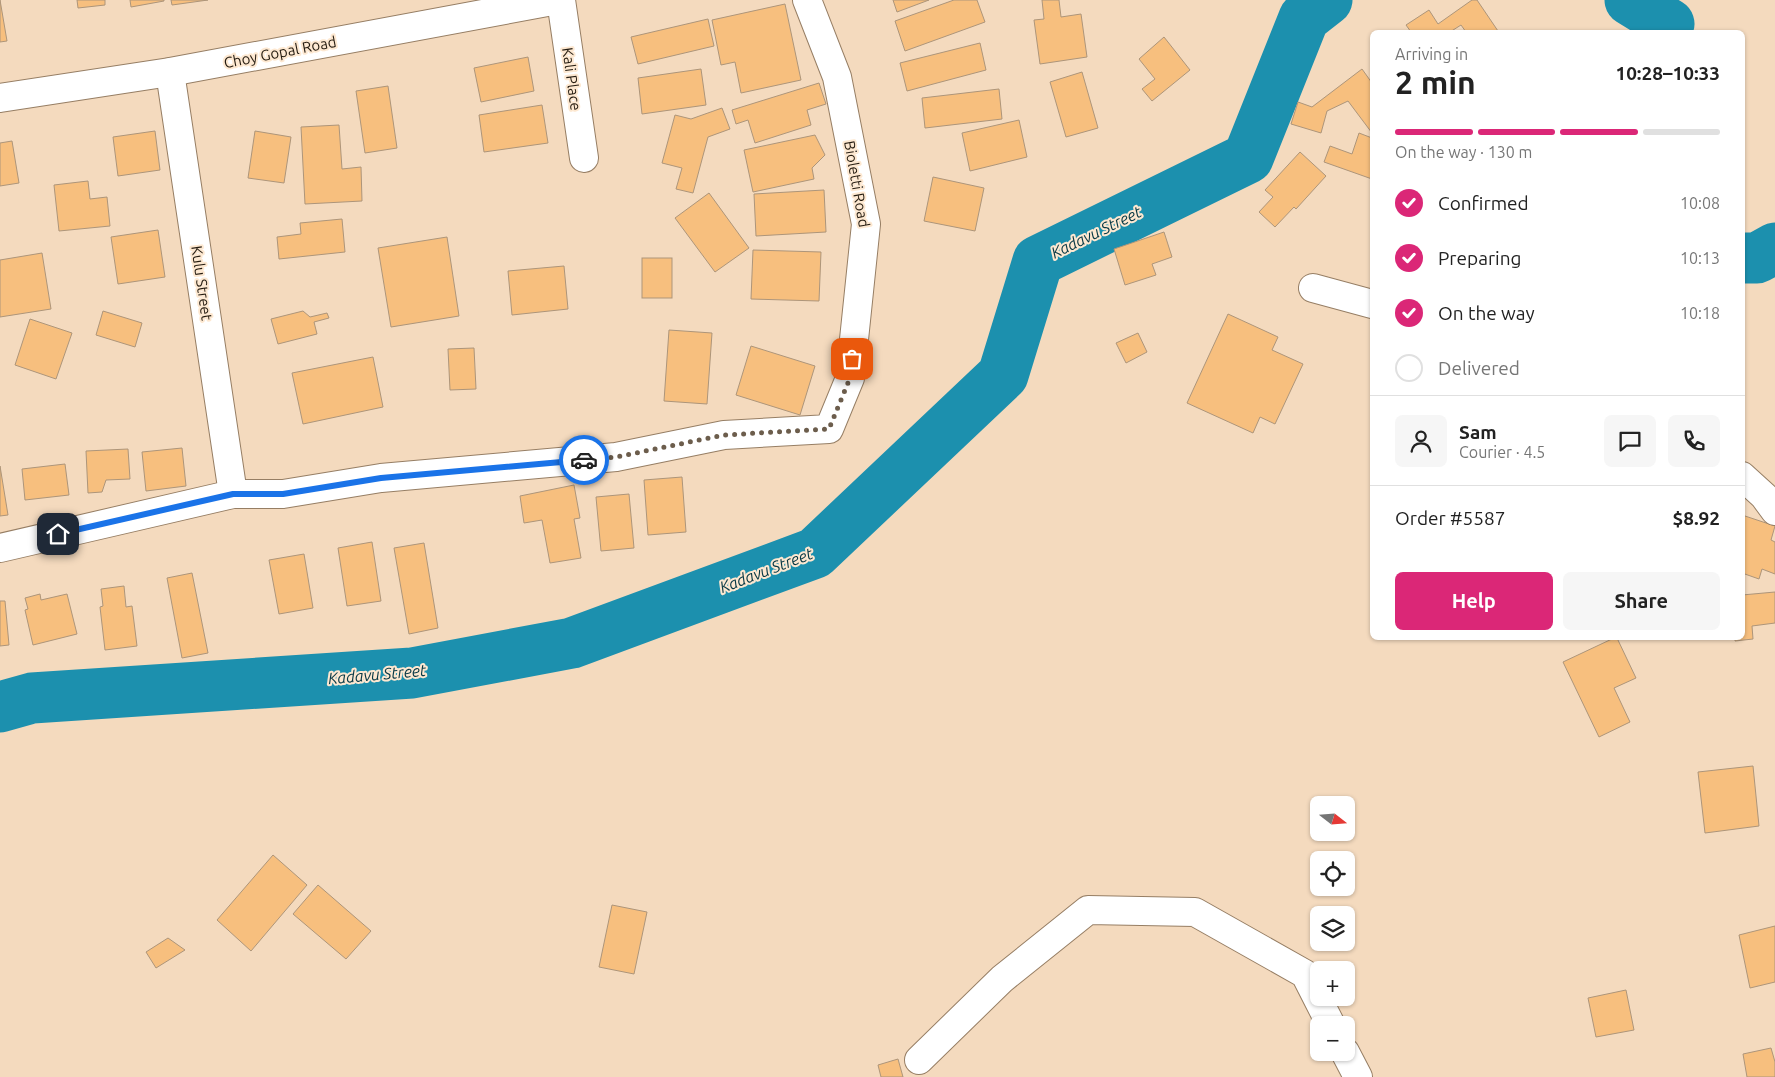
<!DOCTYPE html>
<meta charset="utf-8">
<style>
:root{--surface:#fff;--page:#f6f6f6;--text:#222;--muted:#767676;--line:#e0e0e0;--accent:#db2777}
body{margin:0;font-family:Ubuntu,sans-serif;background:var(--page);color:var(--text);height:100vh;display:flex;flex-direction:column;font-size:19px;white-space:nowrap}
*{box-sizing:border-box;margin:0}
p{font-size:16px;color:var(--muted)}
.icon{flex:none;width:28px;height:28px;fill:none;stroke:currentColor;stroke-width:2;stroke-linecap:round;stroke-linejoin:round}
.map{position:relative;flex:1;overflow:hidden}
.drawer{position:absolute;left:1370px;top:30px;width:375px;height:610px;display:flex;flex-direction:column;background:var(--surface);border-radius:8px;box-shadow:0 1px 4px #0004}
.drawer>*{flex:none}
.needle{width:32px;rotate:107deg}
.fabs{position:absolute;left:1310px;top:796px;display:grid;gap:10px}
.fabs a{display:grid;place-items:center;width:45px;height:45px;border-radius:8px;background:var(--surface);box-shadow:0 1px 4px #0004;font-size:25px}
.pin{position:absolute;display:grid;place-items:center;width:42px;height:42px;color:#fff;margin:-21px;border-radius:10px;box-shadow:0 2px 8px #0006}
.courier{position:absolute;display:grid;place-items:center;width:50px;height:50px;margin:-25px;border:4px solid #1a73e8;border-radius:50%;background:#fff;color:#222;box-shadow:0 1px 6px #0007}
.overview em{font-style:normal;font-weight:700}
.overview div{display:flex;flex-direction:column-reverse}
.overview{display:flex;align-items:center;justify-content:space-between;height:85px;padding:0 25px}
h1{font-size:32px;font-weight:700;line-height:38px}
.bar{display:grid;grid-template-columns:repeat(4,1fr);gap:8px 5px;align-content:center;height:60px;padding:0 25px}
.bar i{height:6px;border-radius:4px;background:var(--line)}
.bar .on{background:var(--accent)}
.bar p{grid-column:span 4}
.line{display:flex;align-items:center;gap:12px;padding:0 25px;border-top:1px solid var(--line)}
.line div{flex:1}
.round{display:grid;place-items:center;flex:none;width:52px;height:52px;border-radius:8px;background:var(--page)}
ol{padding:0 25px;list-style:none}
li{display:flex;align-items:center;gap:15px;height:55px}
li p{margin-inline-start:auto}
li .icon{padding:5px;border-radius:50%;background:var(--accent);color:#fff;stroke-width:4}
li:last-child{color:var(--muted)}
li i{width:28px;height:28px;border:2px solid var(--line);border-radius:50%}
.button{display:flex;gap:10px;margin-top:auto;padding:10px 25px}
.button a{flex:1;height:58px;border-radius:8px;background:var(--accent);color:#fff;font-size:20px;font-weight:700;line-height:58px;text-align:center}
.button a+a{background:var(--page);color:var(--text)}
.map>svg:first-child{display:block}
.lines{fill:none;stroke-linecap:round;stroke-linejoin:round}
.river{stroke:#1c90ae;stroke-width:51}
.building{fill:#f7bf7e;stroke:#ad957a}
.minor-casing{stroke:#967e64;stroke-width:30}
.minor{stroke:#fff;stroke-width:28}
.done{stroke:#6c5d4c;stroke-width:5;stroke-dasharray:0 9}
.route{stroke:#1a73e8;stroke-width:6}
.labels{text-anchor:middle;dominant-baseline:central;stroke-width:4;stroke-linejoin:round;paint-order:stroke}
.street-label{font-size:15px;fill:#231a0f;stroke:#fde8d1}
.water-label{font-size:16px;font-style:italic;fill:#063744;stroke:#fde8d1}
</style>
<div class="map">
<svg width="1775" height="1077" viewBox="0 0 1775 1077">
<rect width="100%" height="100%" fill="#f4dabe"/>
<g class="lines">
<g class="river">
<polyline points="1630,0 1669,24 1666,32"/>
<polyline points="1742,258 1757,258 1775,248"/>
<polyline points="0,707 32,698 412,673 572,643 815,553 1003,375 1038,261 1248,158 1304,18 1327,0"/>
</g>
</g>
<g class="building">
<polygon points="0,0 7,41 0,42"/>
<polygon points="77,0 105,0 105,5 78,8"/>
<polygon points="130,0 164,0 164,1 131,7"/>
<polygon points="171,0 208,0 172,5"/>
<polygon points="893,0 929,0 897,12"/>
<polygon points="954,0 977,0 985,22 905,51 895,21"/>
<polygon points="1042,0 1059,0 1061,17 1081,14 1087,57 1040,64 1034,20 1044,19"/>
<polygon points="1472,0 1477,0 1498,31 1495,32 1466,32 1461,25 1450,32 1411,32 1406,25 1429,10 1438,24"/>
<polygon points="785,4 801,80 741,93 735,62 721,65 712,20"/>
<polygon points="708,19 714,46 638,64 631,37"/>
<polygon points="1164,37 1190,70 1152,101 1142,89 1155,79 1139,59"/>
<polygon points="980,43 986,70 907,91 900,63"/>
<polygon points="528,57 534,91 481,102 474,68"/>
<polygon points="701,69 706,105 642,114 638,78"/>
<polygon points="1362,69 1372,83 1372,133 1348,101 1327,111 1321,133 1291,124 1298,102 1312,107"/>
<polygon points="1082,72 1098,128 1066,137 1050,82"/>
<polygon points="819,83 826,104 807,110 811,125 755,143 748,120 736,124 732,110"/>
<polygon points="388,86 397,148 365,153 356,91"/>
<polygon points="999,89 1002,119 925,128 922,98"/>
<polygon points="542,105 548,143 484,152 479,115"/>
<polygon points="722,108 730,129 708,137 693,193 676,189 682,168 662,163 675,115 691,119"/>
<polygon points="1019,120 1027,157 970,171 962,133"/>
<polygon points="339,125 342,169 361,167 362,201 305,204 301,127"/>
<polygon points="155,131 160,170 118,176 113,137"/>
<polygon points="255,131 291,137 284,183 248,178"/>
<polygon points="1359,133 1372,138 1372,179 1324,162 1330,146 1352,154"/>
<polygon points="815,135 825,155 812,168 814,179 753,192 744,150"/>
<polygon points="12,141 19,183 0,186 0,143"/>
<polygon points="1300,152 1326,176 1296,209 1294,207 1275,227 1259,212 1273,197 1265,190"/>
<polygon points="933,177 984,188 975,231 924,221"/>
<polygon points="88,181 90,199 107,197 110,226 59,231 54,185"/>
<polygon points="824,190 826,232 756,236 754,194"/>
<polygon points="709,193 749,248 715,272 675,218"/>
<polygon points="342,219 345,252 279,259 277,237 301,234 300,223"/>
<polygon points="158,230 165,277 118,284 111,237"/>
<polygon points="1164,232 1172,257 1152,264 1156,275 1125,285 1114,249"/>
<polygon points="447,237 459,316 391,327 378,248"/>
<polygon points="753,250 821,252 819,301 751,299"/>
<polygon points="42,253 51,309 0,317 0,260"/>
<rect x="642" y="258" width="30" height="40"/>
<polygon points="564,266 568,309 512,315 508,271"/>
<polygon points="103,311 142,323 135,347 96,335"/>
<polygon points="303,311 310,317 327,313 329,318 314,322 317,334 278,344 271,319"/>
<polygon points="1228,314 1278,337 1272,350 1303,364 1275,424 1260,417 1253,433 1187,403"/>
<polygon points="30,319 72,333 56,379 15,365"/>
<polygon points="669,330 712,333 707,404 664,401"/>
<polygon points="1138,333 1147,352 1126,363 1116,343"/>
<polygon points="751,346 815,366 800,415 736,395"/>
<polygon points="474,348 476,389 450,390 448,349"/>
<polygon points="373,357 383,407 303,424 292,373"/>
<polygon points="182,448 186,486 146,491 142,452"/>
<polygon points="128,449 130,479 106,480 102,492 88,493 86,451"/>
<polygon points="65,464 69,495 25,500 22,469"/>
<polygon points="0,466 8,515 0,516"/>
<polygon points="682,477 686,532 648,535 644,480"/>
<polygon points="574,485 580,518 574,519 581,558 550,563 542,520 524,523 520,496"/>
<polygon points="629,494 634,548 601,551 596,497"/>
<polygon points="1742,515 1775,526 1771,540 1775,542 1775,574 1762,569 1759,579 1742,573"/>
<polygon points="372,542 381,601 347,606 338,548"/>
<polygon points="424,543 438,628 409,634 394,548"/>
<polygon points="304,554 313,608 279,614 269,560"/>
<polygon points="192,573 208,653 182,658 167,578"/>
<polygon points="124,586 126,607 132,606 137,646 105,650 100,607 103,606 101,589"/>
<polygon points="1775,592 1775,623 1752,626 1753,639 1735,641 1735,638 1742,638 1742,595"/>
<polygon points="40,594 41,600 67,594 77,634 33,645 25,610 28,609 25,598"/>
<polygon points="0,601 5,601 9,645 0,646"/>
<polygon points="1614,638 1617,638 1636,678 1614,688 1630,722 1599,737 1563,662"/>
<polygon points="1753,766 1759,826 1705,833 1698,772"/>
<polygon points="273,855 307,885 251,951 217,920"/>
<polygon points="318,885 371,931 346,959 293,914"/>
<polygon points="612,905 647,912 634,974 599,967"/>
<polygon points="1775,926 1775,982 1750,988 1739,935"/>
<polygon points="168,938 185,950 156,968 146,952"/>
<polygon points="1626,990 1634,1030 1596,1037 1588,998"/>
<polygon points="1771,1048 1775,1062 1775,1077 1747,1077 1743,1054"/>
<polygon points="898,1059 903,1077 881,1077 878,1065"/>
</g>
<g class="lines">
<g class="minor-casing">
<g id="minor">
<polyline points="561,0 584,158"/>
<polyline points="170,72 233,494"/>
<polyline points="0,98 170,72 558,0"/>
<polyline points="1313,288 1372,304"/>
<polyline points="1742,476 1764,496 1775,511"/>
<polyline points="0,548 233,494 283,494 381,478 616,457 724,435 829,429 850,378 866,224 837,77 807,0"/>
<polyline points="1345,1052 1358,1077"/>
<polyline points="919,1060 1002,979 1088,910 1195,912 1305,974 1331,1025"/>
</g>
</g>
<use href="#minor" class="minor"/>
</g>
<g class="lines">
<polyline class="done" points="584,460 616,457 724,435 829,429 850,378 852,359"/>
<polyline class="route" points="58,534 233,494 283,494 381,478 584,460"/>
</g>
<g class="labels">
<g class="street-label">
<text transform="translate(280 52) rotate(-11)">Choy Gopal Road</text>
<text transform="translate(572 79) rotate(82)">Kali Place</text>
<text transform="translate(857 184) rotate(80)">Bioletti Road</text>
<text transform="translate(202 283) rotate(82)">Kulu Street</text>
</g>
<g class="water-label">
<text transform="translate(1096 232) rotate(-26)">Kadavu Street</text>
<text transform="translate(766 570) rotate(-21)">Kadavu Street</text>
<text transform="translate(377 674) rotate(-5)">Kadavu Street</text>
</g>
</g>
</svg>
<div class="fabs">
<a><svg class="needle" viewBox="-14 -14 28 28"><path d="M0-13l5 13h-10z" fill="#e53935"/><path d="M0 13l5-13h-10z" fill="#767676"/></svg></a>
<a><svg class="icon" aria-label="locate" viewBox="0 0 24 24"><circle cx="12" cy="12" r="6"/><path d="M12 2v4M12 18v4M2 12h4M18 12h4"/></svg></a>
<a><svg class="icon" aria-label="layers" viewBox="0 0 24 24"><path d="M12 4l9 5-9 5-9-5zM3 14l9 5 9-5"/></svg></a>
<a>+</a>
<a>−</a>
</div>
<div class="pin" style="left:852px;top:359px;background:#ea580c"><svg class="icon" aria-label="bag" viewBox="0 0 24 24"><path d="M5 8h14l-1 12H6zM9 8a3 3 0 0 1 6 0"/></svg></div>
<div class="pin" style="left:58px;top:534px;background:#1f2937"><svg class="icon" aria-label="home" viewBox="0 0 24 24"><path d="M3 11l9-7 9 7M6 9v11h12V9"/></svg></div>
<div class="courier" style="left:584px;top:460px"><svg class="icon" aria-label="car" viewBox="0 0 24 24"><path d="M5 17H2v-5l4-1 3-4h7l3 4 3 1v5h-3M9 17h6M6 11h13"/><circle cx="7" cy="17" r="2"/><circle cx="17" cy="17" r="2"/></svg></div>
<section class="drawer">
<div class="overview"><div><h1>2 min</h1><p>Arriving in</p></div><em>10:28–10:33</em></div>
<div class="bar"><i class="on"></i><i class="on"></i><i class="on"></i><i></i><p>On the way · 130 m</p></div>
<ol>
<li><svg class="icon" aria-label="check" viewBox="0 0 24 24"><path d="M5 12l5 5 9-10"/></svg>Confirmed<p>10:08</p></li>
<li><svg class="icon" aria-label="check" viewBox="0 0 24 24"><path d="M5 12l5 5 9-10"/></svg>Preparing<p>10:13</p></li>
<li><svg class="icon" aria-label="check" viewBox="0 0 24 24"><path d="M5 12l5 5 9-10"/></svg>On the way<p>10:18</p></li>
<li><i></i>Delivered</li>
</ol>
<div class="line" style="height:90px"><a class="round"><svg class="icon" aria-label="person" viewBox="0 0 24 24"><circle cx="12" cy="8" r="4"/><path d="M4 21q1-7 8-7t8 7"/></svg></a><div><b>Sam</b><p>Courier · 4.5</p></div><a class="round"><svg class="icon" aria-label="chat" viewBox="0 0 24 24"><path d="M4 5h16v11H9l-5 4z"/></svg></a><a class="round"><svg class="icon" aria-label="phone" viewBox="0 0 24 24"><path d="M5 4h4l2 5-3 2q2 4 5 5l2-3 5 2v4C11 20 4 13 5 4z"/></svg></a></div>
<div class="line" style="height:65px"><div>Order #5587</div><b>$8.92</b></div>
<div class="button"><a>Help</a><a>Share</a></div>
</section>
</div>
